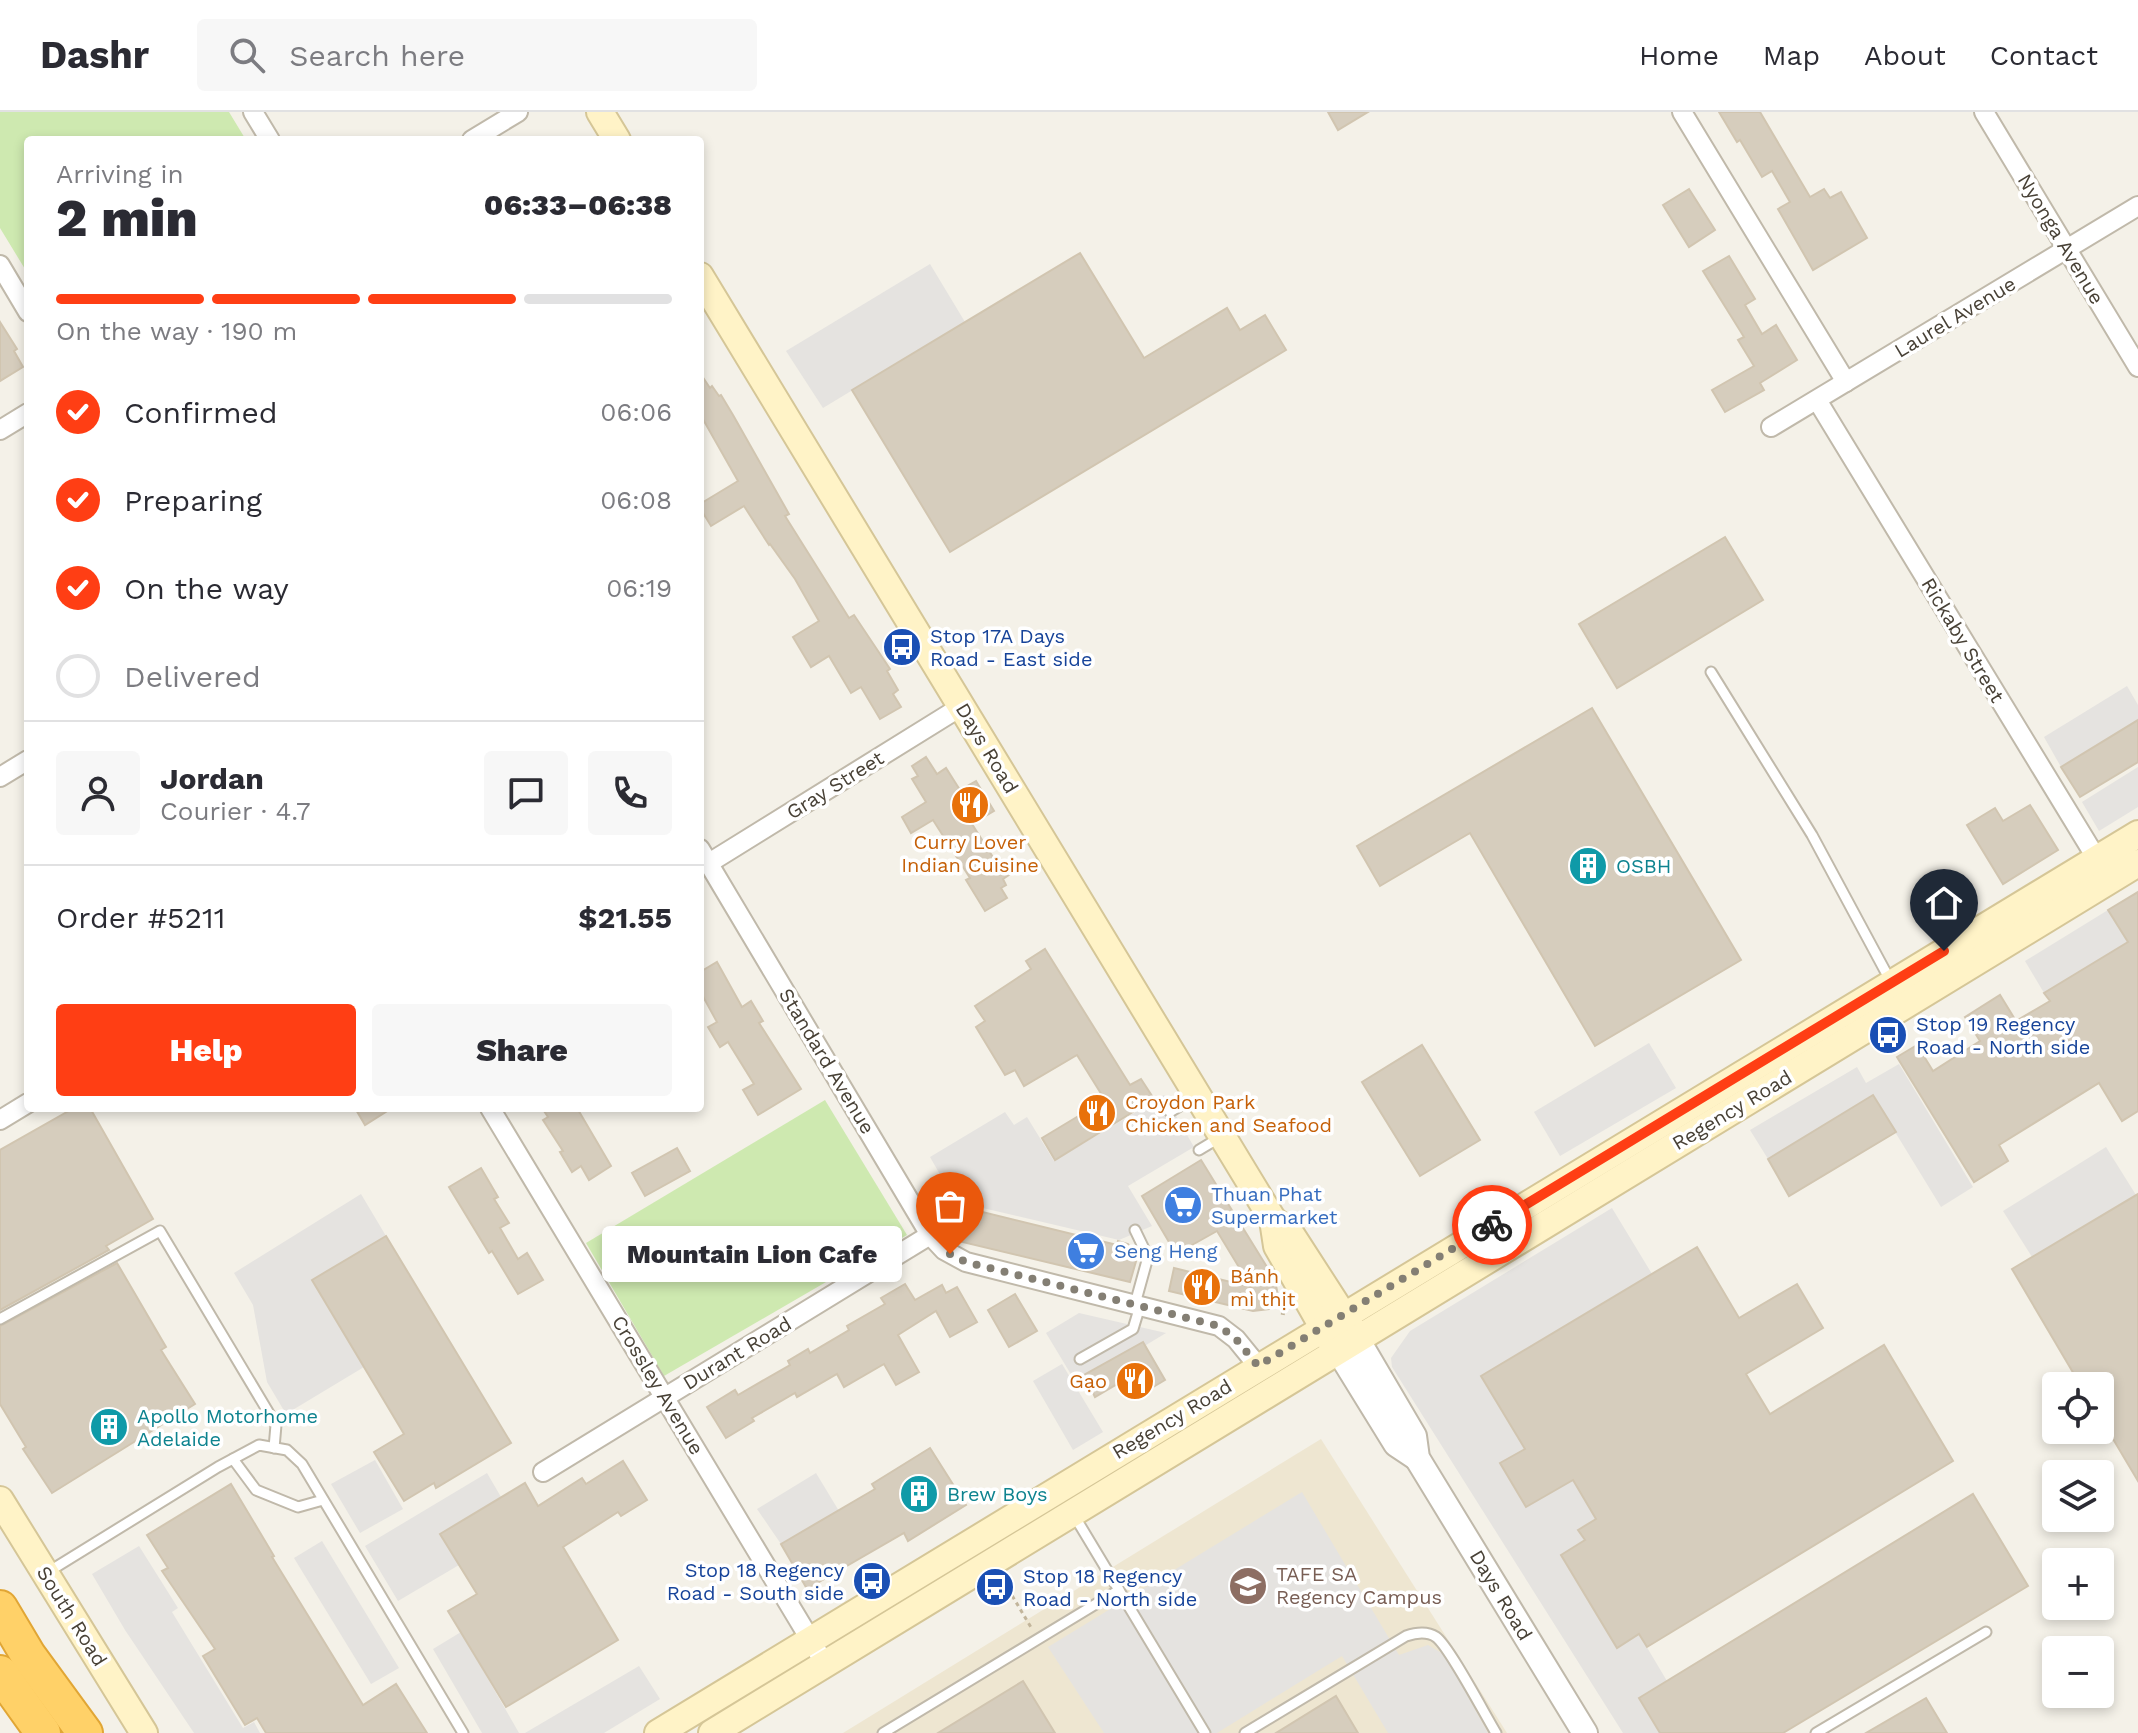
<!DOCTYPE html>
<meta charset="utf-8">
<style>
:root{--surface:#fff;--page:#f7f7f7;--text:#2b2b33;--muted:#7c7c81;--line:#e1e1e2;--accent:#ff3e14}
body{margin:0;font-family:"Work Sans",sans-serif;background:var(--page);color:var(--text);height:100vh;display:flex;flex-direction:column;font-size:30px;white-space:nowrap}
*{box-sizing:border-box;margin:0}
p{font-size:26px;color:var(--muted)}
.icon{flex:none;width:44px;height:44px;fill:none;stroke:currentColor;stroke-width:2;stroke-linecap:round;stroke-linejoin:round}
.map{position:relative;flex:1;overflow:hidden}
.details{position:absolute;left:24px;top:24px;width:680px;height:976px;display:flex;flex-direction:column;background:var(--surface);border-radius:8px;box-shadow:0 4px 12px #0003}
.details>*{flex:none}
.buttons{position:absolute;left:2042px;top:1260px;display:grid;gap:16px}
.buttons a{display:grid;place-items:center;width:72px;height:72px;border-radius:8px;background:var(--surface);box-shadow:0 4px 12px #0003;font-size:40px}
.pin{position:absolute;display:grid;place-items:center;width:68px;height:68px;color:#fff;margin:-82px -34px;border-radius:50% 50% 50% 0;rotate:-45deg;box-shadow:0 0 8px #0007}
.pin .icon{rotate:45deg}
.courier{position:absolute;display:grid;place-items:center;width:80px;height:80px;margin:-40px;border:6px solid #ff3e14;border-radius:50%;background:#fff;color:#222;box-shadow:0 2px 10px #0007}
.bubble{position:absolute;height:56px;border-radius:8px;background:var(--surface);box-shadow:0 4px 12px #0003;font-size:26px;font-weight:800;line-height:56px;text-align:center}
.head em{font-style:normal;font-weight:800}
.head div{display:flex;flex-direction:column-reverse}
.head{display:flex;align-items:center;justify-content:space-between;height:136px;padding:0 32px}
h1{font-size:52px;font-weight:800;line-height:60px}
.bar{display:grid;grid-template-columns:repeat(4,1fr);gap:12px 8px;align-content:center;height:96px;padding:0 32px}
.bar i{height:10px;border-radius:6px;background:var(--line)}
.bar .selected{background:var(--accent)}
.bar p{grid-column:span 4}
.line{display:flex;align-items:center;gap:20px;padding:0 32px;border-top:2px solid var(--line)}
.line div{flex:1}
.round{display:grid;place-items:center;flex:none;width:84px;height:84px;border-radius:8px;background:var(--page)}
ol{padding:0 32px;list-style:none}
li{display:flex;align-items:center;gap:24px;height:88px}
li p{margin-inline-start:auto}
li .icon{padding:8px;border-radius:50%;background:var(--accent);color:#fff;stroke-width:4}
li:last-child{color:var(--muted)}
li i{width:44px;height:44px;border:4px solid var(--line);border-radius:50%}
.primary-button{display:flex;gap:16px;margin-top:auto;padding:16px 32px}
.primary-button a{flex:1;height:92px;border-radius:8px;background:var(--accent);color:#fff;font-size:32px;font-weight:800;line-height:92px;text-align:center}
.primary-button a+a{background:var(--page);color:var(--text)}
header{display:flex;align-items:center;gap:48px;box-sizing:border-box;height:112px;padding:0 40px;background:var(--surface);border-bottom:2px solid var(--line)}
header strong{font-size:38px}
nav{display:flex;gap:44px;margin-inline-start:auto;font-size:28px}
.search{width:560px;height:72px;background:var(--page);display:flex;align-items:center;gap:20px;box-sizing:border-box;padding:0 28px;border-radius:8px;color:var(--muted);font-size:30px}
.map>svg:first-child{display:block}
.education{fill:#eee6d1}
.green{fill:#cee9b0}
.parking{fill:#e5e3e0}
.building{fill:#d6cdbd;stroke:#d1c5b0;stroke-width:2}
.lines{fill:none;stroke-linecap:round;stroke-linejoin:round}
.service-casing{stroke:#c0b9aa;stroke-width:13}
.minor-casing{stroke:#c0b9aa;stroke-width:22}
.tertiary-casing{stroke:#c0b9aa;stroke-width:28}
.secondary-casing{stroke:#d5c697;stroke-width:30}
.motorway-casing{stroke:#e1a635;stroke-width:38}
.path{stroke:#c2b59b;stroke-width:3;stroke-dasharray:4 4;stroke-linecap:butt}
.service{stroke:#fff;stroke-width:9}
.minor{stroke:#fff;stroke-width:18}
.tertiary{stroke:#fff;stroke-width:24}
.secondary{stroke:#fff3c7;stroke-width:26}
.motorway{stroke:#ffd168;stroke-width:34}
.done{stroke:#847f74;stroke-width:8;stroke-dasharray:0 14.4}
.route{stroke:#ff3e14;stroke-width:10}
.labels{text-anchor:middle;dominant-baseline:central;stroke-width:7;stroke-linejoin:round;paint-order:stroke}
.street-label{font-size:20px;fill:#484136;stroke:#fff}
.transit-label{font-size:20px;fill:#164399;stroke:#fff;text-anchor:start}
.food-label{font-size:20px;fill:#c56008;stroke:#fff;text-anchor:start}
.culture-label{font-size:20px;fill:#0d838f;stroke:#fff;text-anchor:start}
.shop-label{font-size:20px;fill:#366cbe;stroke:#fff;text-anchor:start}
.education-label{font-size:20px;fill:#785e54;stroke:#fff;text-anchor:start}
</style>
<header>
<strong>Dashr</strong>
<div class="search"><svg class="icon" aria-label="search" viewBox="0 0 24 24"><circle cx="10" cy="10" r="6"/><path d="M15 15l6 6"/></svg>Search here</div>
<nav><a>Home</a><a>Map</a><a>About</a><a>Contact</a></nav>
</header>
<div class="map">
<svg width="2138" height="1621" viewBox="0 0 2138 1621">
<rect width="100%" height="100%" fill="#f4f1e8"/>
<polygon class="education" points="1321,1327 1507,1621 843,1621"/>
<g class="green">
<polygon points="0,0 229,0 246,28 28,28 28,162 0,116"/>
<polygon points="825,988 907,1123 664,1264 586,1131"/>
</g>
<g class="parking">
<polygon points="930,152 965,210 823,296 786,239"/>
<polygon points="2127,574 2138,593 2138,608 2061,655 2044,625"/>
<polygon points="2138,655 2138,695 2099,719 2082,690"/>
<polygon points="2108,798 2128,830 2044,881 2025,849"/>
<polygon points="1649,931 1676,976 1560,1044 1534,1000"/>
<polygon points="1899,952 1973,1075 1941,1095 1873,984 1768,1047 1750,1018 1857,955 1866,971"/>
<polygon points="1164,983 1194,1035 1128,1074 1152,1114 1119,1128 953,1089 956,1077 946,1073 930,1045 1005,1000 1014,1013 1027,1005 1054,1049"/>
<polygon points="2106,1035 2136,1083 2032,1145 2003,1099"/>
<polygon points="361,1082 386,1124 312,1169 364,1255 286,1302 267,1270 253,1193 234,1161"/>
<polygon points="1612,1096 1652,1162 1481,1264 1525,1337 1501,1352 1526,1395 1573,1368 1596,1407 1578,1417 1585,1428 1561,1443 1617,1535 1639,1522 1667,1569 1660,1621 1623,1621 1392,1255 1391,1246 1410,1219"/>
<polygon points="1079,1201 1166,1221 1078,1274 1046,1221"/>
<polygon points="1062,1252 1103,1320 1073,1338 1033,1269"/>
<polygon points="375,1348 403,1397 360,1421 331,1372"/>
<polygon points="487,1361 501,1385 441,1421 459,1453 398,1489 365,1434"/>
<polygon points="816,1361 839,1399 781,1432 757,1397"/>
<polygon points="1302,1380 1399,1543 1428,1533 1445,1543 1488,1621 1388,1621 1342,1544 1217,1621 1104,1621 1048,1535"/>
<polygon points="322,1429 399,1556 371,1572 294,1446"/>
<polygon points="139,1434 178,1496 172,1500 243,1616 254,1610 260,1621 194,1621 125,1518 92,1462"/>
<polygon points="461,1520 519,1621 482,1621 433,1537"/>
<polygon points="639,1554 660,1587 604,1621 525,1621"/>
</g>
<g class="building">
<polygon points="1328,0 1368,0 1338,18"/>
<polygon points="1719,0 1760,0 1810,85 1824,77 1830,86 1841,80 1867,126 1813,158 1778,97 1790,90 1772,59 1762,65 1740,28 1737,30"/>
<polygon points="1689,77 1715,118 1689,135 1663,93"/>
<polygon points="1080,141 1144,246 1227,196 1240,218 1265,203 1286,238 950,440 852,278"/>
<polygon points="1729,144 1755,187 1745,193 1762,222 1776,213 1797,248 1760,271 1764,278 1725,300 1712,278 1754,254 1738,228 1744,225 1703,159"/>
<polygon points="0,210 17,237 14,239 23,255 0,269"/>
<polygon points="700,261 710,276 712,274 719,284 721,283 733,303 789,402 785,404 849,506 854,503 890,557 887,559 898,578 893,582 901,595 880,607 861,575 851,581 829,544 811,555 793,525 819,509 795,467 770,432 769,433 744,394 711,414 700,396 700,392 738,369 700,302"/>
<polygon points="1725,425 1763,488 1617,576 1579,512"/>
<polygon points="1592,596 1741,848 1595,934 1470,721 1380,774 1357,734"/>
<polygon points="2138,608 2138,650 2080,685 2061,655"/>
<polygon points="926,645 937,662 946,656 960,678 976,669 994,699 972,712 996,750 1000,748 1009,763 1003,767 1006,773 1001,776 1007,786 985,799 966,768 970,766 933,708 911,721 902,705 926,690 912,667 918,664 912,654"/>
<polygon points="2030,693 2058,738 2003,772 1967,713 1995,696 2003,709"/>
<polygon points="2138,780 2138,999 2122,1009 2099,971 1999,1033 2008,1049 1974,1070 1897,945 1917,933 1933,959 1980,929 1965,905 2000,883 2016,909 2050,889 2044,881 2128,830 2108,798"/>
<polygon points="1045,837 1130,973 1141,967 1154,987 1055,1048 1042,1026 1105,988 1077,943 1024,974 1015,958 1005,963 976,915 985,909 975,894 1031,857 1026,849"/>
<polygon points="717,850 742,895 751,889 763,909 759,911 801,977 758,1003 743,978 754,972 728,930 720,935 708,915 717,910 700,879 700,860"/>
<polygon points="1422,933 1480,1028 1420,1064 1362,970"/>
<polygon points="1873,983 1896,1020 1789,1084 1768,1047"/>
<polygon points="74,996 90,996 153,1107 106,1134 109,1138 0,1198 0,1038"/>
<polygon points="355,996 392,996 365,1013"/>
<polygon points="542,996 577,996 611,1054 589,1068 581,1054 572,1060 560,1040 563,1039 543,1008 548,1005"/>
<polygon points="677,1036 690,1059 645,1084 632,1061"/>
<polygon points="1201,1048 1275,1168 1278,1184 1269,1197 1253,1199 1169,1179 1174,1156 1251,1175 1217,1119 1176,1142 1142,1084"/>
<polygon points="481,1056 498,1085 494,1087 509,1111 500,1116 518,1147 527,1141 543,1168 518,1182 492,1139 489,1141 449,1075"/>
<polygon points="2138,1082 2138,1369 2100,1305 2100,1274 2081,1274 2012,1157"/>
<polygon points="958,1094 1117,1133 1118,1129 1128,1132 1137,1146 1130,1170 958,1129 943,1103"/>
<polygon points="386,1124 511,1331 436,1376 434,1371 404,1389 374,1340 404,1322 312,1168"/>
<polygon points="1697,1135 1739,1206 1797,1172 1823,1216 1746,1262 1770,1302 1884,1233 1953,1349 1647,1535 1639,1522 1617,1536 1561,1443 1585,1428 1578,1418 1596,1407 1573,1368 1526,1395 1500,1351 1525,1337 1481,1264"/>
<polygon points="117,1151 166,1235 161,1238 195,1292 52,1381 23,1337 26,1335 0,1292 0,1214"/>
<polygon points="905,1172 915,1188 942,1173 946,1181 957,1175 977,1210 950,1225 936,1199 898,1223 919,1260 896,1273 884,1252 844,1275 837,1262 797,1285 795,1281 752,1306 754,1309 726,1326 707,1295 735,1278 738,1283 790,1253 788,1249 808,1237 810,1241 849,1218 847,1214 885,1192 881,1186"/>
<polygon points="1015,1182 1037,1219 1009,1235 988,1198"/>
<polygon points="1143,1230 1165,1268 1141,1282 1131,1264 1095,1285 1084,1263"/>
<polygon points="930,1336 966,1393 908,1429 904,1421 807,1477 781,1432 875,1377 872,1372"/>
<polygon points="623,1349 647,1388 621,1404 618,1400 563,1435 618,1528 506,1595 448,1499 477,1482 440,1422 525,1371 538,1394 582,1366 586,1372"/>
<polygon points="231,1372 274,1444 272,1445 363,1593 396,1572 427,1621 266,1621 257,1606 245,1613 203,1544 215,1537 162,1459 168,1456 147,1423"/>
<polygon points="1973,1382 2028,1474 1783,1621 1660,1621 1639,1586"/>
<polygon points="1023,1569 1055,1621 938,1621"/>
<polygon points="1336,1584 1358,1621 1276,1621"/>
<polygon points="1926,1586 1947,1621 1866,1621"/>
</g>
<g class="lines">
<g class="service-casing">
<g id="service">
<polyline points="1711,560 1812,723 1890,868"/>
<polyline points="1170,1000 1195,985"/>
<polyline points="1199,1038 1219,1026"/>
<polyline points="1135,1118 1148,1145 1135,1192"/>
<polyline points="0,1207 160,1119 276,1313 274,1336"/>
<polyline points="1080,1247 1133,1217 1140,1194"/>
<polyline points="233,1347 256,1378 298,1395 323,1388"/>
<polyline points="1075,1405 1205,1621"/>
<polyline points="48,1460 218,1355 259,1333 287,1338 302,1352 463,1621"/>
<polyline points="883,1621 1119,1478"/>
<path d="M 1245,1621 L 1406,1524 C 1415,1521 1427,1519 1436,1525 C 1449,1534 1485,1603 1496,1621"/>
<polyline points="1816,1621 1986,1520"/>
</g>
</g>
<g class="minor-casing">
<g id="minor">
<polyline points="253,0 270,28"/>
<polyline points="1682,0 1846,270"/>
<polyline points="1984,0 2138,255"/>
<polyline points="472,28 518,0"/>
<polyline points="0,153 28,200"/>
<polyline points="1817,288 2103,757"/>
<polyline points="1771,315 2138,94"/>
<polyline points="0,318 28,301"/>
<polyline points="0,665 28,648"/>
<polyline points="700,737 930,1123 944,1138 966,1150 1219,1214 1236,1227 1258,1254"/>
<polyline points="709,751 962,594"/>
<polyline points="490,996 825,1552"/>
<polyline points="0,1008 28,991"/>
<polyline points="543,1360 930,1123"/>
</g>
</g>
<g class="tertiary-casing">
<g id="tertiary">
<polyline points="1357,1227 1414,1324 1417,1346 1585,1621"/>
<polyline points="1338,1238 1396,1332 1417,1346"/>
</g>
</g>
<g class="secondary-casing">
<g id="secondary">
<polyline points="600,0 617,28"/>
<polyline points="700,164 1273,1108 1277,1134 1331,1229"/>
<polyline points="1273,1108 1290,1121 1352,1217"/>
<polyline points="0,1388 144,1621"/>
<polyline points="658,1621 2138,722"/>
<polyline points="712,1621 2138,751"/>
</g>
</g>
<g class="motorway-casing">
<g id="motorway">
<polyline points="0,1496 28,1543 85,1621"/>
<polyline points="0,1561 43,1621"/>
</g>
</g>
<g class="path">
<polyline points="1281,1201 1287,1202"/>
<polyline points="1004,1470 1032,1517"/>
</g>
<use href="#service" class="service"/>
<use href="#minor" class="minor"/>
<use href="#tertiary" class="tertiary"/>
<use href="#secondary" class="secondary"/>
<use href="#motorway" class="motorway"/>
</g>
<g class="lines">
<polyline class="done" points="950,1142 966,1150 1219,1214 1236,1227 1258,1254 1492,1113"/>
<polyline class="route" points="1492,1113 1944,839"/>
</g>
<defs>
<g id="bus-disc" transform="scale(2)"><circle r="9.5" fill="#1a4fb4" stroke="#fff"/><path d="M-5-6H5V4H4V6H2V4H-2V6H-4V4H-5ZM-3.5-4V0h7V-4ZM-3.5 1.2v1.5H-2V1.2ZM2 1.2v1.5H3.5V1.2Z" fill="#fff"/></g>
<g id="restaurant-disc" transform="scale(2)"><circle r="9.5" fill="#e8710a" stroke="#fff"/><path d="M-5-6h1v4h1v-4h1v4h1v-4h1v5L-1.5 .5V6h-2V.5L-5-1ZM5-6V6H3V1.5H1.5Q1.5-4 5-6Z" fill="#fff"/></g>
<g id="building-disc" transform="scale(2)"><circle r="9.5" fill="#0f9aa8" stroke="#fff"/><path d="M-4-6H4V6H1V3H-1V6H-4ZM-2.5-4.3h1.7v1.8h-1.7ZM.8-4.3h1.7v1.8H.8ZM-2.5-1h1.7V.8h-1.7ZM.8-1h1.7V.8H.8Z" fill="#fff"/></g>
<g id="supermarket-disc" transform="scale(2)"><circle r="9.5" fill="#3f7fe0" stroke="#fff"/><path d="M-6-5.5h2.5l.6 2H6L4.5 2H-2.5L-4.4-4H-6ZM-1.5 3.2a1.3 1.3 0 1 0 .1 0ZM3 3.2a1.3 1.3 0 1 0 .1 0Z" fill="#fff"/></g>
<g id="university-disc" transform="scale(2)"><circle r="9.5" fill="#8d6e63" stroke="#fff"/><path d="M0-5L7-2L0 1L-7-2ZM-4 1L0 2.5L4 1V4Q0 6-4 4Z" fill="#fff"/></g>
</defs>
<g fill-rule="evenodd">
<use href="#bus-disc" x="902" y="535"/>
<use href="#restaurant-disc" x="970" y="693"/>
<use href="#building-disc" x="1588" y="754"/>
<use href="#bus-disc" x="1888" y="923"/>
<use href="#restaurant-disc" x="1097" y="1001"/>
<use href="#supermarket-disc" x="1183" y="1093"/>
<use href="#supermarket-disc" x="1086" y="1139"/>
<use href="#restaurant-disc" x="1202" y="1175"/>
<use href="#restaurant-disc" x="1135" y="1269"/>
<use href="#building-disc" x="109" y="1315"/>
<use href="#building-disc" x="919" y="1382"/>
<use href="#bus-disc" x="872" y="1469"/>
<use href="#university-disc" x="1248" y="1474"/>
<use href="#bus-disc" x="995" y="1475"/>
</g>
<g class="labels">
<g class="street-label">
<text transform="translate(2061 127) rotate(59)">Nyonga Avenue</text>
<text transform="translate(1955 205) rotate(-31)">Laurel Avenue</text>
<text transform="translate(1963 528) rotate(59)">Rickaby Street</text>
<text transform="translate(987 636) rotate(59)">Days Road</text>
<text transform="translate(835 673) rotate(-32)">Gray Street</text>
<text transform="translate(827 949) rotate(59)">Standard Avenue</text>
<text transform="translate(1732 998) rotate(-31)">Regency Road</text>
<text transform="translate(737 1241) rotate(-31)">Durant Road</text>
<text transform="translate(658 1273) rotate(59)">Crossley Avenue</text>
<text transform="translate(1172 1307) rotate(-31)">Regency Road</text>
<text transform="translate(1501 1483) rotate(59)">Days Road</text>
<text transform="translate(72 1504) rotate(58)">South Road</text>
</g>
<g class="transit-label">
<text x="930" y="524">Stop 17A Days<tspan x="930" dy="23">Road - East side</tspan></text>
<text x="1916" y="912">Stop 19 Regency<tspan x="1916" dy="23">Road - North side</tspan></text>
<text x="844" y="1458" text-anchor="end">Stop 18 Regency<tspan x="844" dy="23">Road - South side</tspan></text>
<text x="1023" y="1464">Stop 18 Regency<tspan x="1023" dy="23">Road - North side</tspan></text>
</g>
<g class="food-label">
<text x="970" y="730" text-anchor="middle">Curry Lover<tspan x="970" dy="23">Indian Cuisine</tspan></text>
<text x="1125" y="990">Croydon Park<tspan x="1125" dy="23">Chicken and Seafood</tspan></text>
<text x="1230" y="1164">Bánh<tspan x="1230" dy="23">mì thịt</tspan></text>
<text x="1107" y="1269" text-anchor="end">Gạo</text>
</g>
<g class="culture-label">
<text x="1616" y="754">OSBH</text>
<text x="137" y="1304">Apollo Motorhome<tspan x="137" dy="23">Adelaide</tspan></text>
<text x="947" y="1382">Brew Boys</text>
</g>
<g class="shop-label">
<text x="1211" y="1082">Thuan Phat<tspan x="1211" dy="23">Supermarket</tspan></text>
<text x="1114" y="1139">Seng Heng</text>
</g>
<g class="education-label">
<text x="1276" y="1462">TAFE SA<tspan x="1276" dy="23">Regency Campus</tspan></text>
</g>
</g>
</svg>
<div class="buttons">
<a><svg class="icon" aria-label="locate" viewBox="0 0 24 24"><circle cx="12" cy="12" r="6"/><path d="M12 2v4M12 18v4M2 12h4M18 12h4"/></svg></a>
<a><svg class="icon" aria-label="layers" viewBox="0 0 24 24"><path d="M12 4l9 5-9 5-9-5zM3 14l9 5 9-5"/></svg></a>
<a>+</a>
<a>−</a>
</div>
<div class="pin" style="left:950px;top:1142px;background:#ea580c"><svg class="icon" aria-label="bag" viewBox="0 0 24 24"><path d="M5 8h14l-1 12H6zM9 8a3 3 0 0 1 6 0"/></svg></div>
<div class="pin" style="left:1944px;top:839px;background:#1f2937"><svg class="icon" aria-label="home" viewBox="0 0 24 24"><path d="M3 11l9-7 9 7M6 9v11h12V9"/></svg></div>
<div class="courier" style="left:1492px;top:1113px"><svg class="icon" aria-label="bike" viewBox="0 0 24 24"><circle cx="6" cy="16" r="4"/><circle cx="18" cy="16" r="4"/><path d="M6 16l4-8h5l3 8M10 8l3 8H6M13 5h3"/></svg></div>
<div class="bubble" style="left:602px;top:1114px;width:300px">Mountain Lion Cafe</div>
<section class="details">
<div class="head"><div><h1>2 min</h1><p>Arriving in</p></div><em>06:33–06:38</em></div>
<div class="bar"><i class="selected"></i><i class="selected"></i><i class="selected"></i><i></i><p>On the way · 190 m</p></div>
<ol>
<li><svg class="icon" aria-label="check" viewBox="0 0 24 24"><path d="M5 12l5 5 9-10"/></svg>Confirmed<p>06:06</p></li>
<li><svg class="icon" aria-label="check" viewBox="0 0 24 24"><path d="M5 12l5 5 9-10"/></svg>Preparing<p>06:08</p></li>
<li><svg class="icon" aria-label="check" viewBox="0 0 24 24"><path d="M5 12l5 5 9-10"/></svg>On the way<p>06:19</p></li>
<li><i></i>Delivered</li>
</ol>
<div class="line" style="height:144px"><a class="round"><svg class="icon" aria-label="person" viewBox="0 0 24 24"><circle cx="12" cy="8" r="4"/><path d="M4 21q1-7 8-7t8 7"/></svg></a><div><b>Jordan</b><p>Courier · 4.7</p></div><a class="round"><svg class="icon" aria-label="chat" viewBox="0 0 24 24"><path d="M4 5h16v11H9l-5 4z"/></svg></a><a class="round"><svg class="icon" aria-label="phone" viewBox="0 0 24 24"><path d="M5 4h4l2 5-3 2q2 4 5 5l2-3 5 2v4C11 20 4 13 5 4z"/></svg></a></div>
<div class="line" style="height:104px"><div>Order #5211</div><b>$21.55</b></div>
<div class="primary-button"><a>Help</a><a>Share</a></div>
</section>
</div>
